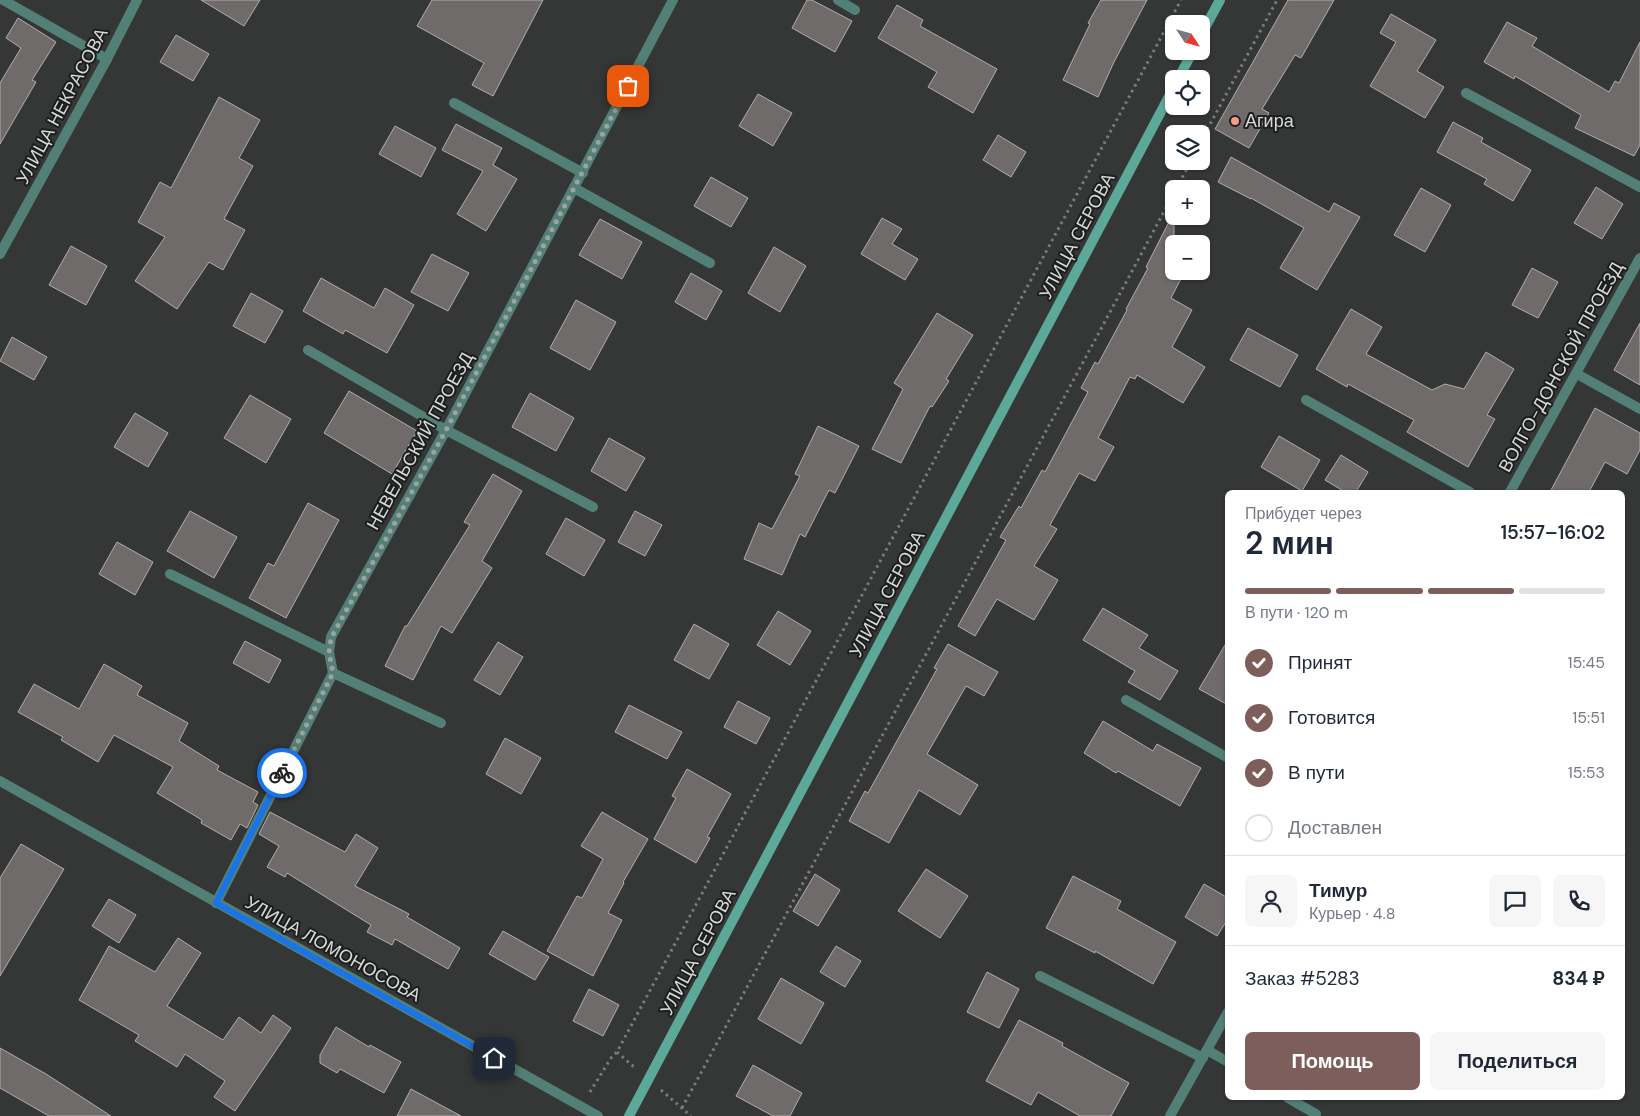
<!DOCTYPE html>
<html lang="ru">
<meta charset="utf-8">
<style>
:root{--surface:#fff;--page:#f6f6f7;--text:#1f2937;--muted:#747a83;--line:#e0e1e3;--accent:#7e5e5a}
body{margin:0;font-family:"DM Sans",sans-serif;background:var(--page);color:var(--text);height:100vh;display:flex;flex-direction:column;font-size:19px;white-space:nowrap}
*{box-sizing:border-box;margin:0}
p{font-size:16px;color:var(--muted)}
.icon{flex:none;width:28px;height:28px;fill:none;stroke:currentColor;stroke-width:2;stroke-linecap:round;stroke-linejoin:round}
.map{position:relative;flex:1;overflow:hidden}
.panel{position:absolute;left:1225px;top:490px;width:400px;height:610px;display:flex;flex-direction:column;background:var(--surface);border-radius:8px;box-shadow:0 1px 4px #0004}
.panel>*{flex:none}
.needle{width:32px;rotate:126deg}
.tools{position:absolute;left:1165px;top:15px;display:grid;gap:10px}
.tools a{display:grid;place-items:center;width:45px;height:45px;border-radius:8px;background:var(--surface);box-shadow:0 1px 4px #0004;font-size:25px}
.pin{position:absolute;display:grid;place-items:center;width:42px;height:42px;color:#fff;margin:-21px;border-radius:10px;box-shadow:0 2px 8px #0006}
.courier{position:absolute;display:grid;place-items:center;width:50px;height:50px;margin:-25px;border:4px solid #1a73e8;border-radius:50%;background:#fff;color:#222;box-shadow:0 1px 6px #0007}
.headline em{font-style:normal;font-weight:600}
.headline div{display:flex;flex-direction:column-reverse}
.headline{display:flex;align-items:center;justify-content:space-between;height:85px;padding:0 20px}
h1{font-size:32px;font-weight:600;line-height:38px}
.bar{display:grid;grid-template-columns:repeat(4,1fr);gap:8px 5px;align-content:center;height:60px;padding:0 20px}
.bar i{height:6px;border-radius:4px;background:var(--line)}
.bar .on{background:var(--accent)}
.bar p{grid-column:span 4}
.line{display:flex;align-items:center;gap:12px;padding:0 20px;border-top:1px solid var(--line)}
.line div{flex:1}
.round{display:grid;place-items:center;flex:none;width:52px;height:52px;border-radius:8px;background:var(--page)}
ol{padding:0 20px;list-style:none}
li{display:flex;align-items:center;gap:15px;height:55px}
li p{margin-inline-start:auto}
li .icon{padding:5px;border-radius:50%;background:var(--accent);color:#fff;stroke-width:4}
li:last-child{color:var(--muted)}
li i{width:28px;height:28px;border:2px solid var(--line);border-radius:50%}
.action{display:flex;gap:10px;margin-top:auto;padding:10px 20px}
.action a{flex:1;height:58px;border-radius:8px;background:var(--accent);color:#fff;font-size:20px;font-weight:600;line-height:58px;text-align:center}
.action a+a{background:var(--page);color:var(--text)}
.map>svg:first-child{display:block}
.building{fill:#6f6b6a;stroke:#b2adac}
.lines{fill:none;stroke-linecap:round;stroke-linejoin:round}
.path{stroke:#797c7b;stroke-width:3;stroke-dasharray:2.5 4;stroke-linecap:butt}
.service{stroke:#528077;stroke-width:10}
.minor{stroke:#528077;stroke-width:10}
.tertiary{stroke:#528077;stroke-width:10}
.secondary{stroke:#5ca99a;stroke-width:10}
.done{stroke:#9fa2a1;stroke-width:5;stroke-dasharray:0 9}
.route{stroke:#1a73e8;stroke-width:6}
.poi-dot{fill:#f39f85;stroke:#1d1e1e;stroke-width:2}
.labels{text-anchor:middle;dominant-baseline:central;stroke-width:4;stroke-linejoin:round;paint-order:stroke}
.street-label{font-size:18px;fill:#d8dbda;stroke:#1d1e1e}
.poi-label{font-size:18px;fill:#d8dbda;stroke:#1d1e1e;text-anchor:start}
</style>
<div class="map">
<svg width="1640" height="1116" viewBox="0 0 1640 1116">
<rect width="100%" height="100%" fill="#343736"/>
<g class="building">
<polygon points="201,0 260,0 244,26"/>
<polygon points="432,0 543,0 493,96 472,85 484,63 417,26"/>
<polygon points="807,0 812,0 852,21 835,52 792,28"/>
<polygon points="1101,0 1147,0 1114,62 1098,97 1063,80 1090,24 1088,23"/>
<polygon points="1288,0 1334,0 1301,58 1295,55 1262,109 1269,113 1249,148 1215,129"/>
<polygon points="897,5 923,20 920,26 997,69 973,113 928,87 937,72 878,38"/>
<polygon points="1391,14 1436,40 1417,71 1444,87 1425,118 1370,86 1396,42 1380,33"/>
<polygon points="18,18 56,42 32,80 36,82 0,144 0,83 21,48 6,38"/>
<polygon points="1507,22 1537,38 1532,46 1609,92 1615,81 1619,83 1640,42 1640,145 1634,156 1575,128 1581,115 1515,76 1514,79 1484,62"/>
<polygon points="176,35 209,54 193,81 160,62"/>
<polygon points="758,94 792,113 773,146 739,126"/>
<polygon points="219,97 260,120 239,158 253,166 224,219 245,230 223,270 209,262 177,309 135,281 165,237 138,222 160,182 171,188"/>
<polygon points="1453,122 1483,138 1481,142 1531,170 1513,201 1484,184 1487,179 1437,152"/>
<polygon points="456,124 502,148 493,165 517,179 486,231 457,214 483,171 442,150"/>
<polygon points="395,126 436,148 421,177 379,154"/>
<polygon points="998,135 1026,152 1011,177 983,160"/>
<polygon points="1231,157 1329,212 1334,203 1360,217 1317,290 1280,268 1304,228 1251,198 1251,199 1218,182"/>
<polygon points="711,177 748,198 731,227 694,206"/>
<polygon points="1596,187 1623,204 1602,239 1574,223"/>
<polygon points="1421,188 1451,205 1425,252 1394,235"/>
<polygon points="1174,212 1174,271 1185,271 1171,298 1192,310 1172,347 1205,367 1183,403 1137,375 1135,379 1130,377 1098,438 1114,447 1095,481 1079,473 1050,525 1057,529 1034,566 1058,580 1034,620 997,599 975,636 958,626 1006,540 1000,537 1019,506 1021,508 1042,470 1045,472 1088,392 1081,388 1095,362 1098,364 1127,310 1126,309 1148,268 1146,267"/>
<polygon points="882,218 902,229 892,244 918,259 905,280 861,254"/>
<polygon points="600,219 642,242 622,279 579,255"/>
<polygon points="71,246 107,266 86,305 49,285"/>
<polygon points="774,247 806,266 780,312 748,293"/>
<polygon points="432,254 469,273 448,311 411,292"/>
<polygon points="1532,268 1558,282 1538,318 1512,305"/>
<polygon points="691,273 722,291 706,320 675,302"/>
<polygon points="321,278 374,308 385,288 414,305 387,353 345,330 343,334 303,311"/>
<polygon points="251,293 283,311 265,343 233,326"/>
<polygon points="576,300 616,322 590,370 550,348"/>
<polygon points="1351,309 1382,327 1366,354 1432,390 1445,384 1464,389 1486,352 1514,369 1487,415 1495,419 1468,467 1407,432 1414,420 1348,384 1347,387 1316,369"/>
<polygon points="937,313 973,335 946,379 949,381 932,407 930,406 901,463 872,449 903,389 894,383"/>
<polygon points="1640,323 1640,385 1614,370"/>
<polygon points="1248,328 1298,355 1280,387 1230,360"/>
<polygon points="12,337 47,357 34,380 0,361"/>
<polygon points="349,391 417,431 392,474 324,433"/>
<polygon points="530,393 574,418 556,451 512,427"/>
<polygon points="250,395 291,419 266,463 224,438"/>
<polygon points="1595,408 1640,433 1640,450 1627,474 1605,462 1589,492 1550,492"/>
<polygon points="135,413 168,433 148,467 114,447"/>
<polygon points="818,426 859,446 835,493 829,490 805,537 800,534 782,575 744,559 759,523 772,529 800,476 795,474"/>
<polygon points="1279,436 1320,460 1302,491 1261,467"/>
<polygon points="609,438 645,458 626,491 591,471"/>
<polygon points="1341,455 1368,472 1356,492 1345,492 1325,480"/>
<polygon points="493,474 522,491 482,561 492,568 452,633 441,626 413,680 385,666 405,626 407,626 470,525 464,522"/>
<polygon points="308,503 339,520 286,618 249,598 268,563 274,566"/>
<polygon points="190,511 237,537 214,578 167,551"/>
<polygon points="635,511 662,525 645,556 618,542"/>
<polygon points="566,518 605,540 584,576 546,554"/>
<polygon points="117,542 153,562 135,595 99,574"/>
<polygon points="1103,608 1148,635 1139,648 1178,671 1160,700 1128,682 1135,671 1083,640"/>
<polygon points="778,611 811,631 790,665 757,645"/>
<polygon points="694,624 729,644 709,679 674,660"/>
<polygon points="1228,640 1228,705 1199,689"/>
<polygon points="245,641 281,660 269,683 233,663"/>
<polygon points="498,642 523,657 500,695 474,680"/>
<polygon points="948,644 998,672 984,696 966,686 927,754 978,785 960,815 919,790 889,843 849,821 865,791 868,793 937,669 934,668"/>
<polygon points="104,664 142,686 137,695 188,723 179,741 219,766 217,770 258,792 253,802 258,805 247,828 240,824 231,840 201,823 202,820 157,793 173,767 114,735 98,762 61,740 63,737 18,712 34,684 79,709"/>
<polygon points="738,701 770,718 756,744 724,727"/>
<polygon points="629,705 682,732 667,759 615,732"/>
<polygon points="1103,721 1153,751 1157,744 1201,768 1180,806 1118,771 1116,773 1084,753"/>
<polygon points="505,738 541,758 521,794 486,774"/>
<polygon points="687,769 731,794 707,837 710,838 696,863 654,839 676,798 672,796"/>
<polygon points="270,812 345,852 356,834 378,848 355,886 409,914 407,917 460,948 448,969 395,939 392,945 367,932 371,925 287,873 285,877 267,867 279,846 259,834"/>
<polygon points="602,812 648,839 623,882 624,883 608,913 622,920 593,976 547,951 577,896 582,898 603,859 581,846"/>
<polygon points="21,844 64,869 0,976 0,878"/>
<polygon points="926,869 968,896 940,938 898,911"/>
<polygon points="815,874 840,890 818,926 793,911"/>
<polygon points="1073,876 1121,901 1117,909 1176,942 1153,984 1095,951 1095,953 1046,928"/>
<polygon points="1204,884 1228,898 1228,919 1217,936 1185,917"/>
<polygon points="109,899 136,915 119,943 92,926"/>
<polygon points="503,931 549,957 535,980 489,954"/>
<polygon points="178,938 201,953 167,1006 223,1040 239,1017 261,1033 273,1015 291,1028 235,1111 214,1097 225,1081 185,1054 177,1067 135,1041 139,1035 79,1000 109,946 155,972"/>
<polygon points="836,946 861,961 845,987 820,972"/>
<polygon points="987,972 1019,989 999,1028 967,1012"/>
<polygon points="781,978 824,1003 801,1044 758,1019"/>
<polygon points="589,989 619,1005 603,1036 573,1021"/>
<polygon points="1019,1020 1063,1043 1062,1046 1129,1083 1111,1116 1080,1116 1038,1092 1031,1105 986,1081"/>
<polygon points="336,1027 369,1047 370,1045 401,1062 384,1093 340,1069 337,1073 320,1063 320,1055"/>
<polygon points="0,1048 46,1074 111,1116 49,1116 0,1088"/>
<polygon points="753,1065 802,1093 790,1116 773,1116 736,1096"/>
<polygon points="411,1089 461,1116 397,1116"/>
</g>
<g class="lines">
<g class="path">
<polyline points="1201,141 1277,0"/>
<polyline points="1176,189 1191,161"/>
<polyline points="617,1052 634,1067"/>
<polyline points="661,1090 691,1116"/>
<polyline points="590,1092 611,1058 617,1052 1181,0"/>
<polyline points="682,1108 1174,193"/>
</g>
<g class="service">
<polyline points="838,0 855,10"/>
<polyline points="1466,93 1640,187"/>
<polyline points="454,103 583,173"/>
<polyline points="574,188 710,263"/>
<polyline points="308,350 446,430 593,507"/>
<polyline points="1577,374 1640,409"/>
<polyline points="1306,400 1470,492"/>
<polyline points="170,574 329,652"/>
<polyline points="333,673 441,723"/>
<polyline points="1126,700 1228,758"/>
<polyline points="1040,976 1203,1058"/>
<polyline points="1207,1050 1228,1062"/>
<polyline points="1288,1098 1316,1114"/>
</g>
<g class="minor">
<polyline points="3,0 107,59"/>
<polyline points="0,254 107,59 137,0"/>
<polyline points="1510,492 1640,258"/>
<polyline points="216,903 333,673 329,652 331,637 446,430 673,0"/>
<polyline points="1170,1116 1228,1012"/>
</g>
<polyline class="tertiary" points="0,781 598,1116"/>
<g class="secondary">
<polyline points="1201,35 1220,0"/>
<polyline points="1178,79 1193,51"/>
<polyline points="629,1116 1174,87"/>
</g>
</g>
<g class="lines">
<polyline class="done" points="282,773 333,673 329,652 331,638 446,430 628,86"/>
<polyline class="route" points="282,773 216,903 494,1058"/>
</g>
<circle class="poi-dot" cx="1235" cy="121" r="5"/>
<g class="labels">
<g class="street-label">
<text transform="translate(62 106) rotate(-62)">УЛИЦА НЕКРАСОВА</text>
<text transform="translate(1077 236) rotate(-62)">УЛИЦА СЕРОВА</text>
<text transform="translate(1561 367) rotate(-61)">ВОЛГО-ДОНСКОЙ ПРОЕЗД</text>
<text transform="translate(420 441) rotate(-61)">НЕВЕЛЬСКИЙ ПРОЕЗД</text>
<text transform="translate(887 594) rotate(-62)">УЛИЦА СЕРОВА</text>
<text transform="translate(333 949) rotate(29)">УЛИЦА ЛОМОНОСОВА</text>
<text transform="translate(698 952) rotate(-62)">УЛИЦА СЕРОВА</text>
</g>
<g class="poi-label">
<text x="1245" y="121">Агира</text>
</g>
</g>
</svg>
<div class="tools">
<a><svg class="needle" viewBox="-14 -14 28 28"><path d="M0-13l5 13h-10z" fill="#e53935"/><path d="M0 13l5-13h-10z" fill="#747a83"/></svg></a>
<a><svg class="icon" aria-label="locate" viewBox="0 0 24 24"><circle cx="12" cy="12" r="6"/><path d="M12 2v4M12 18v4M2 12h4M18 12h4"/></svg></a>
<a><svg class="icon" aria-label="layers" viewBox="0 0 24 24"><path d="M12 4l9 5-9 5-9-5zM3 14l9 5 9-5"/></svg></a>
<a>+</a>
<a>−</a>
</div>
<div class="pin" style="left:628px;top:86px;background:#ea580c"><svg class="icon" aria-label="bag" viewBox="0 0 24 24"><path d="M5 8h14l-1 12H6zM9 8a3 3 0 0 1 6 0"/></svg></div>
<div class="pin" style="left:494px;top:1058px;background:#1f2937"><svg class="icon" aria-label="home" viewBox="0 0 24 24"><path d="M3 11l9-7 9 7M6 9v11h12V9"/></svg></div>
<div class="courier" style="left:282px;top:773px"><svg class="icon" aria-label="bike" viewBox="0 0 24 24"><circle cx="6" cy="16" r="4"/><circle cx="18" cy="16" r="4"/><path d="M6 16l4-8h5l3 8M10 8l3 8H6M13 5h3"/></svg></div>
<section class="panel">
<div class="headline"><div><h1>2 мин</h1><p>Прибудет через</p></div><em>15:57–16:02</em></div>
<div class="bar"><i class="on"></i><i class="on"></i><i class="on"></i><i></i><p>В пути · 120 m</p></div>
<ol>
<li><svg class="icon" aria-label="check" viewBox="0 0 24 24"><path d="M5 12l5 5 9-10"/></svg>Принят<p>15:45</p></li>
<li><svg class="icon" aria-label="check" viewBox="0 0 24 24"><path d="M5 12l5 5 9-10"/></svg>Готовится<p>15:51</p></li>
<li><svg class="icon" aria-label="check" viewBox="0 0 24 24"><path d="M5 12l5 5 9-10"/></svg>В пути<p>15:53</p></li>
<li><i></i>Доставлен</li>
</ol>
<div class="line" style="height:90px"><a class="round"><svg class="icon" aria-label="person" viewBox="0 0 24 24"><circle cx="12" cy="8" r="4"/><path d="M4 21q1-7 8-7t8 7"/></svg></a><div><b>Тимур</b><p>Курьер · 4.8</p></div><a class="round"><svg class="icon" aria-label="chat" viewBox="0 0 24 24"><path d="M4 5h16v11H9l-5 4z"/></svg></a><a class="round"><svg class="icon" aria-label="phone" viewBox="0 0 24 24"><path d="M5 4h4l2 5-3 2q2 4 5 5l2-3 5 2v4C11 20 4 13 5 4z"/></svg></a></div>
<div class="line" style="height:65px"><div>Заказ #5283</div><b>834 ₽</b></div>
<div class="action"><a>Помощь</a><a>Поделиться</a></div>
</section>
</div>
